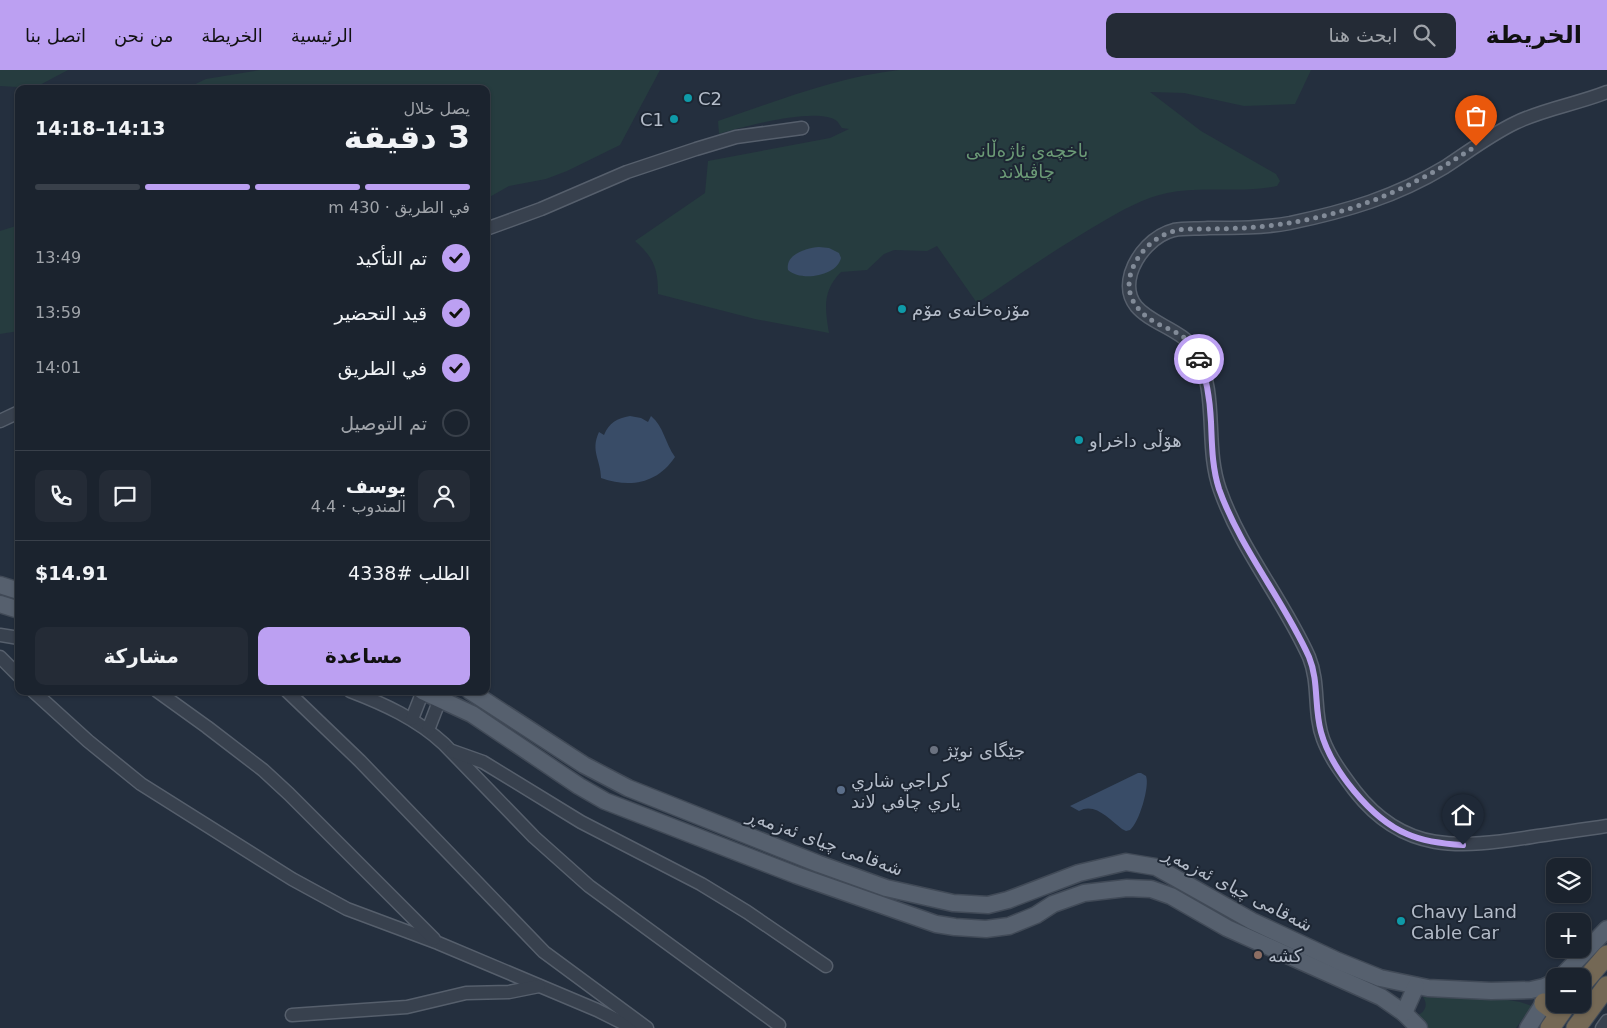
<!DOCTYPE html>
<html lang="ar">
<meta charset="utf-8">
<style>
:root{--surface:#1b232e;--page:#242b36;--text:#f1f3f6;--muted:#a0a4aa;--line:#39404a;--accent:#bca0f2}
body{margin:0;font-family:"DejaVu Sans","Noto Naskh Arabic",sans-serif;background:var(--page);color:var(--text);direction:rtl;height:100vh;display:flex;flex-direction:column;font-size:19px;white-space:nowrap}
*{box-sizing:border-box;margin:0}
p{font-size:16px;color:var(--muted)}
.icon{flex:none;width:28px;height:28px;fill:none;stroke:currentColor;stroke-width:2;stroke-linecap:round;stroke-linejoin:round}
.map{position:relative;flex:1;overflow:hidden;direction:ltr}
.panel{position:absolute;left:15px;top:15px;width:475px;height:610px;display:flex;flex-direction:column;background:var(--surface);border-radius:10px;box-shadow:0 1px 4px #0004,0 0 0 1px var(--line);direction:rtl}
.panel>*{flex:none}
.fabs{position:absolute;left:1546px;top:788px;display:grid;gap:10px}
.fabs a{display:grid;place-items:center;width:45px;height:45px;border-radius:10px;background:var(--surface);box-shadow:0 1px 4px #0004,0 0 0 1px var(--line);font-size:25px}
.pin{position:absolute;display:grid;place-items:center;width:42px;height:42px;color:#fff;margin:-51px -21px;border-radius:50% 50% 50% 0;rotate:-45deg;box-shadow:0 0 5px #0007}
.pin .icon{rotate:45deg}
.courier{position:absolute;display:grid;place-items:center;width:50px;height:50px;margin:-25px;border:4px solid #bca0f2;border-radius:50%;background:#fff;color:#222;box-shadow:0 1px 6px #0007}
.head em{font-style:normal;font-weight:700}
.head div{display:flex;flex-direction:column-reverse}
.head{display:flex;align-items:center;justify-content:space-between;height:85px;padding:0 20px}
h1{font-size:32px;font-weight:700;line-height:38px}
.bar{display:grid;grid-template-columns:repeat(4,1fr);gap:8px 5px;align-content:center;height:60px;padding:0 20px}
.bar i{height:6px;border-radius:4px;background:var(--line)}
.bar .current{background:var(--accent)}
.bar p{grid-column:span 4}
.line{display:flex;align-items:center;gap:12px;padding:0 20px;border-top:1px solid var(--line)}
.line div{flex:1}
.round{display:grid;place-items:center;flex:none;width:52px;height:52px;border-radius:10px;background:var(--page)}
ol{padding:0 20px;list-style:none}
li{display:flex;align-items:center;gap:15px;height:55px}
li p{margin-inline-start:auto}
li .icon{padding:5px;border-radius:50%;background:var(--accent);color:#111;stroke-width:4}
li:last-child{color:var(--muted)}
li i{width:28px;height:28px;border:2px solid var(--line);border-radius:50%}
.cta{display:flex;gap:10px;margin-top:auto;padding:10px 20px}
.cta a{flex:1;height:58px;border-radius:10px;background:var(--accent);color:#111;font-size:20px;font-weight:700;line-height:58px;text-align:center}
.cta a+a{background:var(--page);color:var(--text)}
header{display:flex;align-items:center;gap:30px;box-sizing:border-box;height:70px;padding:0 25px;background:var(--accent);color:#111}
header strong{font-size:24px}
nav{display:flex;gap:28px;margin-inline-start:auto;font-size:18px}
.search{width:350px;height:45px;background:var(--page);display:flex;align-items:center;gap:12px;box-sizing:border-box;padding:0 18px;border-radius:10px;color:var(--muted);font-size:19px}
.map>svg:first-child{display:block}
.green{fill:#263c3f}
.water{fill:#394c67}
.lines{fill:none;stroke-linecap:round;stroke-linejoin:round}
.minor-casing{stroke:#565f6c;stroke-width:15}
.major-casing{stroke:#414a57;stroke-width:19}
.highway-casing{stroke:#434c59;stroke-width:21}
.minor{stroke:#38414e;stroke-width:12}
.major{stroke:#56606e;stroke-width:16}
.highway{stroke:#746855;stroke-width:19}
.done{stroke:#828b98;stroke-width:5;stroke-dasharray:0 9}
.route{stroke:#bca0f2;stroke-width:6}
.culture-dot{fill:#0f9aa8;stroke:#1d2633;stroke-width:2}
.worship-dot{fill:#6b7280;stroke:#1d2633;stroke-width:2}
.service-dot{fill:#5c6f8a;stroke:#1d2633;stroke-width:2}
.education-dot{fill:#8d6e63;stroke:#1d2633;stroke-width:2}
.labels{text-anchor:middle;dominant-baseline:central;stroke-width:4;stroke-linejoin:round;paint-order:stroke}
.poi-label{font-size:18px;fill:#b4bcc9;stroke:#1d2633;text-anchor:start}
.park-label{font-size:18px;fill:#6b9a76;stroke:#1d2633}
.street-label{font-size:18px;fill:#b4bcc9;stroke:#1d2633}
</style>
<header>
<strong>الخريطة</strong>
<div class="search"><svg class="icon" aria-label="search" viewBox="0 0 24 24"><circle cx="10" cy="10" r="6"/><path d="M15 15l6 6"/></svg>ابحث هنا</div>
<nav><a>الرئيسية</a><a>الخريطة</a><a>من نحن</a><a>اتصل بنا</a></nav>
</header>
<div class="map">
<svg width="1607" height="958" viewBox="0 0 1607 958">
<rect width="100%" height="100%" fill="#242f3e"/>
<g class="green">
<polygon points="0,0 68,0 34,18 0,16"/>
<polygon points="260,0 660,0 620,75 567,101 546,109 509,116 486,129 486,19 185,19 206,9"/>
<path d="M 899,0 L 1311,0 L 1295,34 L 1244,36 L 1184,23 L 1150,22 L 1201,61 L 1276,104 L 1280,111 L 1277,116 C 1241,124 1203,115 1167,123 C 1143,128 1123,140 1102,152 C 1059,177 1018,205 977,233 L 937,176 L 927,181 L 894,180 L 884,184 L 867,200 L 841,202 C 822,221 825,239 829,263 L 755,249 L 658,224 C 658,198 654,188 635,171 L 705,123 L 708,91 L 830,68 L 849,59 L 842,58 C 840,56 839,53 837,51 C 818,36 742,57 719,64 L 718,51 C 777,31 837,7 899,0 Z"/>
<polygon points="19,155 19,261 0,264 0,161"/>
<path d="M 1423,927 L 1508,930 L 1520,932 L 1532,936 L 1516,958 L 1426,958 L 1414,944 L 1420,944 C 1427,939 1427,933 1423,927 Z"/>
</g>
<g class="water">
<path d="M 819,177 L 829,178 L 839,183 L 841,188 C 837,206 801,212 788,200 C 785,184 807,178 819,177 Z"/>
<path d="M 630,346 L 641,348 L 648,352 L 651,346 C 664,357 665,373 675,387 C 657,414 630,418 601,408 C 601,390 590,381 599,362 L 604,365 C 609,353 617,348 630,346 Z"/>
<path d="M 1138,703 L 1141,703 L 1146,706 C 1150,716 1139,753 1130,760 L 1126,761 L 1122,759 C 1109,749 1095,732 1079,741 L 1070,736 Z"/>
</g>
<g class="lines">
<g class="minor-casing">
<g id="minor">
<path d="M 1607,22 C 1577,34 1543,39 1515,53 C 1490,65 1468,82 1445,97 C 1395,127 1347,141 1290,153 C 1263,158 1235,158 1208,158 C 1197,159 1185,158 1174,160 C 1154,165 1137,184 1131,203 C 1117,252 1180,251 1196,282 C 1219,325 1204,376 1220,420 C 1241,480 1283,529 1309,587 C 1320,614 1313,642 1323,669 C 1330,688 1343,705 1355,721 C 1404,784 1460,778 1531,767 C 1557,763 1582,760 1607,756"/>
<polyline points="486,159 541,139 627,102 696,79 736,67 802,58"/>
<polyline points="0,351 19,342"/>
<polyline points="0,565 19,568"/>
<polyline points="0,587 19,606"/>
<polyline points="33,621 88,671 141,714 292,809 347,839 438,873 597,940 633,958"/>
<polyline points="157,621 207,657 263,700 289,724 434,869"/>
<polyline points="287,621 360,691 544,882 647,958"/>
<path d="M 350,621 C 384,634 417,649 444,674 L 534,767 L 589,816 L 779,955"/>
<polyline points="412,649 423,621"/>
<polyline points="428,660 440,629"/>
<polyline points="452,681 483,692 581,752 701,814 747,842 826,896"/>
<polyline points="292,945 407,937 466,923 509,922 539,916"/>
<polyline points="1602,958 1607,951"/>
</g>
</g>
<g class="major-casing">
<g id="major">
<polyline points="0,515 19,521"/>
<polyline points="0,534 19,540"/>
<polyline points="422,621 472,644 579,716 605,731 796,805 936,854 955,857 986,859 1009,856 1036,845 1053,834 1084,823 1127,818 1151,819 1171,826 1227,858 1381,927 1404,943 1419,958"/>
<polyline points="470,621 584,695 628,718 819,794 886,818 953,833 988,835 1008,830 1079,803 1126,792 1156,797 1252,851 1338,891 1380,908 1428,918 1491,921 1531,920 1544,917 1555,912"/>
<polyline points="1562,906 1607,859"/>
<polyline points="1404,943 1416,916"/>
<polyline points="1528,958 1551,922"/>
</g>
</g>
<g class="highway-casing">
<g id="highway">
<polyline points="1582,914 1607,885"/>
<polyline points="1544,933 1559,944"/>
<polyline points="1550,958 1567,934"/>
<polyline points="1576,958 1607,916"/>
</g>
</g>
<use href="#minor" class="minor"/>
<use href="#major" class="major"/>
<use href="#highway" class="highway"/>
</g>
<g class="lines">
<path class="done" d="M 1199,289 C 1196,281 1192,275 1186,269 C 1178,262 1166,258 1156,253 C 1129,237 1121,215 1138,188 C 1150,170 1166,161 1186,159 C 1213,159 1240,159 1267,156 C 1347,147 1409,120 1476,76"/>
<path class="route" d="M 1199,289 C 1207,309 1210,330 1211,352 C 1212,375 1212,397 1219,419 C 1241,480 1283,529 1309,587 C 1319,611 1314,637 1321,662 C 1331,699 1371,749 1407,764 C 1425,772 1444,774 1463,775"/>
</g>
<g class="culture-dot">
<circle cx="688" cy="28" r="5"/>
<circle cx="674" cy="49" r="5"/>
<circle cx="902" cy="239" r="5"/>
<circle cx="1079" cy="370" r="5"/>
<circle cx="1401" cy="851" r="5"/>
</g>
<circle class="worship-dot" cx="934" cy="680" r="5"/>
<circle class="service-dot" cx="841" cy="720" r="5"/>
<circle class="education-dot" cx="1258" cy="885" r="5"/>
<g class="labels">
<g class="poi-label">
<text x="698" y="28">C2</text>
<text x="664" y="49" text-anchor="end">C1</text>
<text x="912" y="239">مۆزەخانەی مۆم</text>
<text x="1089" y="370">هۆڵی داخراو</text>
<text x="944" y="680">جێگای نوێژ</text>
<text x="851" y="710">كراجي شاري<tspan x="851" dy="21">ياري چافي لاند</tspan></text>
<text x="1411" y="841">Chavy Land<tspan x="1411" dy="21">Cable Car</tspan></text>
<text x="1268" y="885">كشه</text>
</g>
<g class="park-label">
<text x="1027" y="80">باخچەی ئاژەڵانی<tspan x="1027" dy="21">چاڤیلاند</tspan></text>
</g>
<g class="street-label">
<text transform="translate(825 772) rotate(20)">شەقامی چیای ئەزمەڕ</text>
<text transform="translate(1238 819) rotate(27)">شەقامی چیای ئەزمەڕ</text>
</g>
</g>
</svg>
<div class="fabs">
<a><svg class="icon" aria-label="layers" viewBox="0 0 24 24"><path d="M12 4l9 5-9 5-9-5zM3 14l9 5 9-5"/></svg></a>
<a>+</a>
<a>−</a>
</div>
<div class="pin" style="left:1476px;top:76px;background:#ea580c"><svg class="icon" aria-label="bag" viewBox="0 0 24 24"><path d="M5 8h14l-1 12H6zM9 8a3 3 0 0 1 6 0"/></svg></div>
<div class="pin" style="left:1463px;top:775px;background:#1f2937"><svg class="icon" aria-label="home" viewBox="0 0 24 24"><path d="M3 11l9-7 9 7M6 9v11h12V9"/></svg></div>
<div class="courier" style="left:1199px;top:289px"><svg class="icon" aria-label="car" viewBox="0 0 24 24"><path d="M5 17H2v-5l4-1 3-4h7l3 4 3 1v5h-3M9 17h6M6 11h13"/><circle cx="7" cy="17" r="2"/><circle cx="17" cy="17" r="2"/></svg></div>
<section class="panel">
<div class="head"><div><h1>3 دقيقة</h1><p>يصل خلال</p></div><em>14:13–14:18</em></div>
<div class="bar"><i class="current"></i><i class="current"></i><i class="current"></i><i></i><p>في الطريق · 430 m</p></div>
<ol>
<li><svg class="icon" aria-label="check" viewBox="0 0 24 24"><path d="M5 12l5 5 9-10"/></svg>تم التأكيد<p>13:49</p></li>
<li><svg class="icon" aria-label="check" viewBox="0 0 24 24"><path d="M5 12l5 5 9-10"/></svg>قيد التحضير<p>13:59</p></li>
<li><svg class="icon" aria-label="check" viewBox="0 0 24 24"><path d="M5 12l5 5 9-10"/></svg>في الطريق<p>14:01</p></li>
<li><i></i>تم التوصيل</li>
</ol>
<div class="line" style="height:90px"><a class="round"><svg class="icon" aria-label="person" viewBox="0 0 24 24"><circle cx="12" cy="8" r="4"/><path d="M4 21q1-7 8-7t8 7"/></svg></a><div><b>يوسف</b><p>المندوب · 4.4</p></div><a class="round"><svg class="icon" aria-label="chat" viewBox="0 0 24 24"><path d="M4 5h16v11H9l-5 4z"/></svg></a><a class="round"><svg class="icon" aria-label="phone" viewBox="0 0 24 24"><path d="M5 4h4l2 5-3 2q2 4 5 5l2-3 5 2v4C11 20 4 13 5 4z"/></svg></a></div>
<div class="line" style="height:65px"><div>الطلب #4338</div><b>$14.91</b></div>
<div class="cta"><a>مساعدة</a><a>مشاركة</a></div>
</section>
</div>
